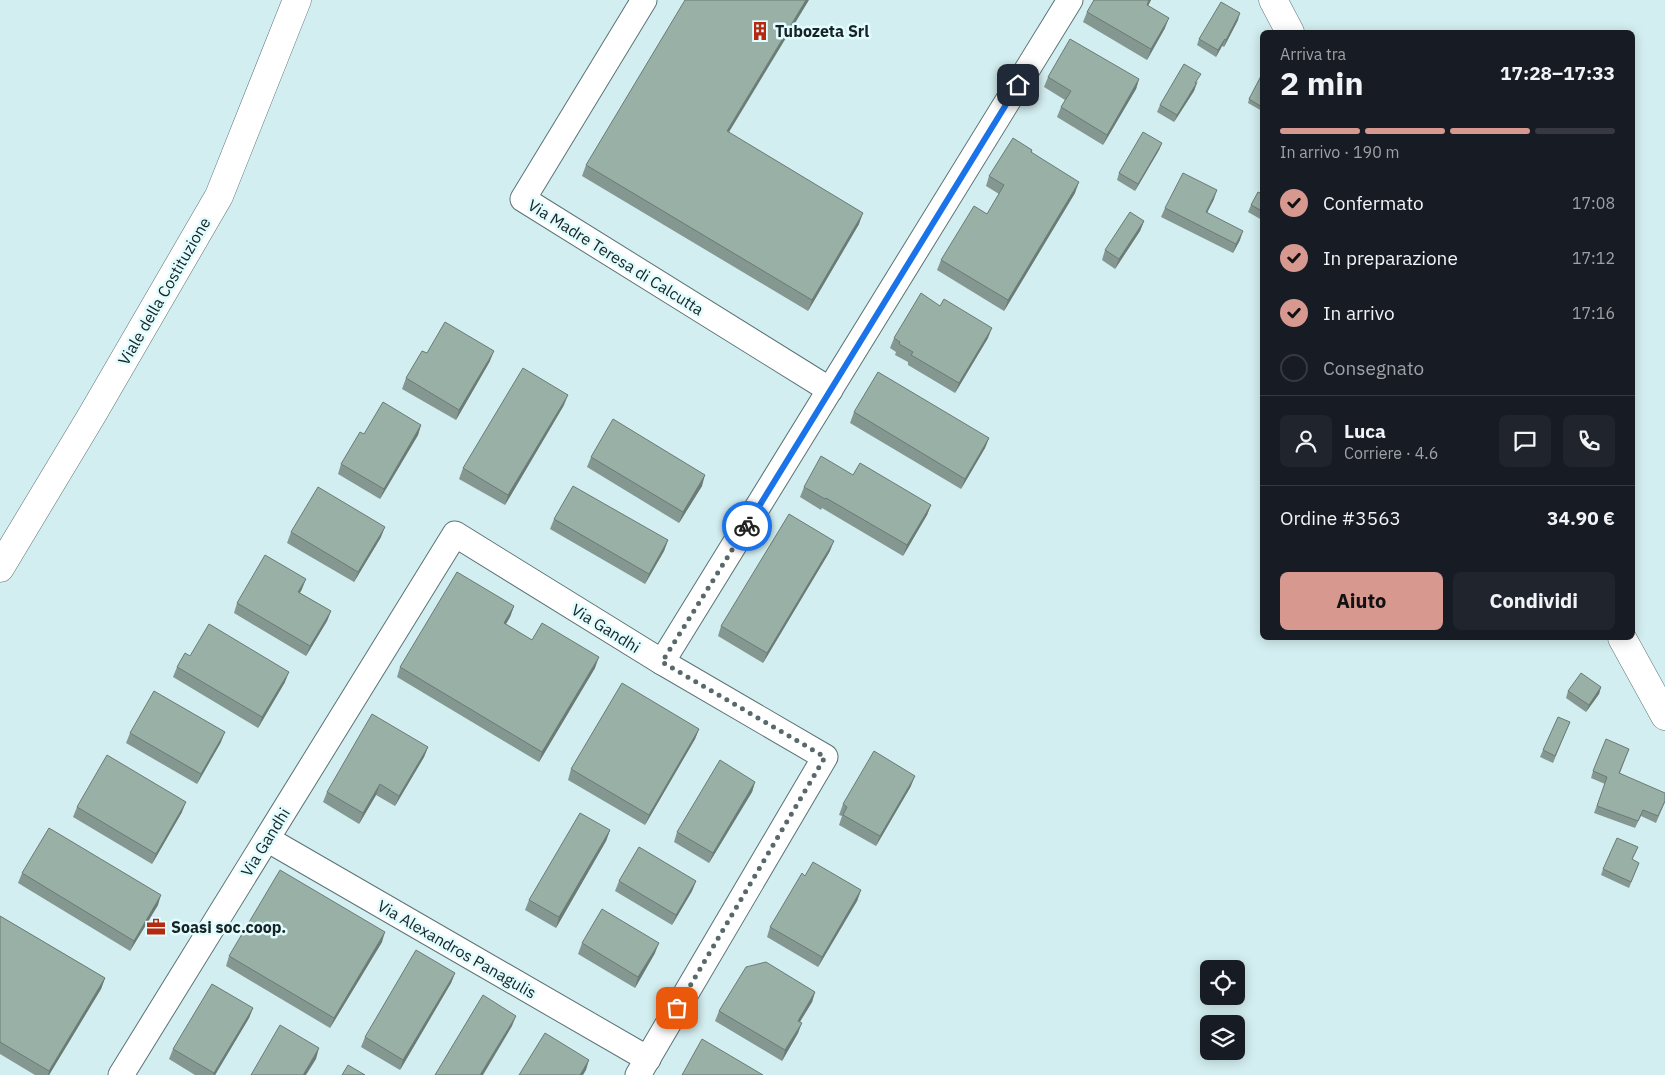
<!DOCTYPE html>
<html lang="it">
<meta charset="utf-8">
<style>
:root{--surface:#171b24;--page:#20242c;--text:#f1f3f6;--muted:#9ea1a6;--line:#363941;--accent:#d6988f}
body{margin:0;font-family:"IBM Plex Sans",sans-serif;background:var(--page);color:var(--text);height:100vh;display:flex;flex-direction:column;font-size:19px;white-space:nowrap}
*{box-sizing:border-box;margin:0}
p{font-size:16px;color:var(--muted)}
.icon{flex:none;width:28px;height:28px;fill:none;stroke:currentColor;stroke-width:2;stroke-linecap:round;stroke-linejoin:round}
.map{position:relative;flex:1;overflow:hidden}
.drawer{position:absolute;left:1260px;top:30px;width:375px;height:610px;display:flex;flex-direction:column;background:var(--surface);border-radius:8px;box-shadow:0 2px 12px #0003}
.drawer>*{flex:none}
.fabs{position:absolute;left:1200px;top:960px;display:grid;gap:10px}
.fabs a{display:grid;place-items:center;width:45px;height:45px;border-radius:8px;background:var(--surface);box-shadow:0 2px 12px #0003;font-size:25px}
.pin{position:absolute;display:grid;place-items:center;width:42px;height:42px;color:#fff;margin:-21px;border-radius:10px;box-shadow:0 2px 8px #0006}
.courier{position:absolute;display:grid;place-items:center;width:50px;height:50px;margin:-25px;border:4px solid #1a73e8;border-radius:50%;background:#fff;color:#222;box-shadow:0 1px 6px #0007}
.headline em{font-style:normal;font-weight:700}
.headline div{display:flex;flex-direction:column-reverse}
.headline{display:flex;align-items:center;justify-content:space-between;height:85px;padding:0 20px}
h1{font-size:32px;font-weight:700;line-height:38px}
.bar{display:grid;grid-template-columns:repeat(4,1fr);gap:8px 5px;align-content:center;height:60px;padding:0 20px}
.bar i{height:6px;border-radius:4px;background:var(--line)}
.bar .active{background:var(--accent)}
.bar p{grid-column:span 4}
.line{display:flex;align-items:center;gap:12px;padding:0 20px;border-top:1px solid var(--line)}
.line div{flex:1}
.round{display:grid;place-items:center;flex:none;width:52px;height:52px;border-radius:8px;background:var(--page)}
ol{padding:0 20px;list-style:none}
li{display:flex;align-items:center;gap:15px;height:55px}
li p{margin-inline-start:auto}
li .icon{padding:5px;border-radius:50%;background:var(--accent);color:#111;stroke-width:4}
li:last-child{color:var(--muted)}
li i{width:28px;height:28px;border:2px solid var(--line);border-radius:50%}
.primary-button{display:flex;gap:10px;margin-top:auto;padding:10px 20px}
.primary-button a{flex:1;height:58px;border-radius:8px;background:var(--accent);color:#111;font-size:20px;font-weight:700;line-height:58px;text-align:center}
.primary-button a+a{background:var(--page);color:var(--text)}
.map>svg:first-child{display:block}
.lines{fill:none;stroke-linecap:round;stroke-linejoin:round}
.minor-casing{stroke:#5b7375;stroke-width:27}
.major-casing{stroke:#5b7375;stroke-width:29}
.minor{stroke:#fff;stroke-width:25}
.major{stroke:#fff;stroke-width:28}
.wall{fill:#849790}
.shaded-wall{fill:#6b7b75}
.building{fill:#99b0a7;stroke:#6b7b75}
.done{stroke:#59696b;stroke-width:5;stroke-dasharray:0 9}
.route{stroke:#1a73e8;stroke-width:6}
.labels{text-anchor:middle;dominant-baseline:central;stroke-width:5;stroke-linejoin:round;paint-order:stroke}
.poi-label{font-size:16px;font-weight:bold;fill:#182223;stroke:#e0fcfe;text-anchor:start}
.street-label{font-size:16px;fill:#182223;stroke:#e0fcfe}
</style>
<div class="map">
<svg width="1665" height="1075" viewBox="0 0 1665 1075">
<rect width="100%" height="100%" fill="#d3eef0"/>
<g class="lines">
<g class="minor-casing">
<g id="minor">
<polyline points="644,0 523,199 830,390"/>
<polyline points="267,839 648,1059"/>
<polyline points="121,1075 455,534 662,662 1070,0"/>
<polyline points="638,1075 825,757 662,662"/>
</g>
</g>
<g class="major-casing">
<g id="major">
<polyline points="1273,0 1290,32"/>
<polyline points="0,568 92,415 219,196 297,0"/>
<polyline points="1622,638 1665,716"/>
</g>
</g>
<use href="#minor" class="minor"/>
<use href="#major" class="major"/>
</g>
<g class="wall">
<polygon points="1094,0 1151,0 1148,6 1165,28 1147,60 1083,22 1087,12"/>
<polygon points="1238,20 1224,47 1222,46 1216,57 1197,45 1199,39"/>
<polygon points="1048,77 1139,79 1136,89 1103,145 1057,117 1061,107 1065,100 1044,87"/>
<polygon points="1262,77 1262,115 1261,114 1262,111 1248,103 1249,99"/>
<polygon points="1198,81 1194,91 1174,122 1157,112 1160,105"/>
<polygon points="1162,143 1159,150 1135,191 1117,180 1119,173"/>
<polygon points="1032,150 1032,153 1075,193 1004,311 937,270 941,260 987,214 999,194 986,186 989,176"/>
<polygon points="586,165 859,224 808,311 582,176"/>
<polygon points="1262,189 1262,220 1248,212 1251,205"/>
<polygon points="1214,199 1207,212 1240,240 1233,253 1161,217 1165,208"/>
<polygon points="1144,221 1140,231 1115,269 1102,260 1105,250"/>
<polygon points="894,338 988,338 955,393 908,365 908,362 895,355 896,352 890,348"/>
<polygon points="427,353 490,361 456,420 402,389 406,378"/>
<polygon points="564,405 505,505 459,479 463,468"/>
<polygon points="854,412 989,438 985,448 961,489 850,423"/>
<polygon points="421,425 418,435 380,499 338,474 341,464 364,434"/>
<polygon points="591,457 702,486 679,523 587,467"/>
<polygon points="853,475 931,505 927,515 903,556 822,508 821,510 800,497 804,487"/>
<polygon points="554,519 668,540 664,551 645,584 550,529"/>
<polygon points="291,532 381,537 354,582 287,543"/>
<polygon points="830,551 763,663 718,636 721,626"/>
<polygon points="302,589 300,593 331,611 327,621 306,656 234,613 237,603"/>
<polygon points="514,606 510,617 506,624 532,640 595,668 539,762 397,677 400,667"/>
<polygon points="190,656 285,682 258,728 173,677 177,667"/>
<polygon points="1601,687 1599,694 1586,712 1566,698 1568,691"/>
<polygon points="1570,722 1553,763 1540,757 1543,750"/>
<polygon points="699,729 695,739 645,825 568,780 571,769"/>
<polygon points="130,733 221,742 197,784 126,743"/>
<polygon points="428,747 424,757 395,806 376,795 359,824 323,802 327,792"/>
<polygon points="1629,749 1620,773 1665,802 1656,823 1641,816 1635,828 1594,813 1605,784 1591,778 1593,771"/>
<polygon points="755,782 752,792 709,863 674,842 677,832"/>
<polygon points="911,786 876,846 839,825 842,816 839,815 843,804"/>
<polygon points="77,807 182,812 152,864 73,817"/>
<polygon points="610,830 606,841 556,928 525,910 529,900"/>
<polygon points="1638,847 1632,860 1639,863 1629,888 1601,875 1603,869"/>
<polygon points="22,873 158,905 130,951 18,883"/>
<polygon points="805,876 861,890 857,901 818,967 767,937 770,927"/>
<polygon points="619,881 696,881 692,891 672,925 615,891"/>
<polygon points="0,916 105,978 101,989 49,1075 35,1075 0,1054"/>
<polygon points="382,942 330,1028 226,966 229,956"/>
<polygon points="582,943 655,953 635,988 578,954"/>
<polygon points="455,973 451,983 400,1070 361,1047 365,1037"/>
<polygon points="815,992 812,1002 800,1022 798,1033 782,1061 715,1021 719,1011"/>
<polygon points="253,1008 249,1018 215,1075 195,1075 169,1059 173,1049"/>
</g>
<g class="shaded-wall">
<polygon points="806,0 809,0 723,142 727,131"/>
<polygon points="1149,0 1151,0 1143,15"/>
<polygon points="1240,13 1238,20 1224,47 1226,40"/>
<polygon points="1169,18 1165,28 1147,60 1151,49"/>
<polygon points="1225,39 1222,46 1216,57 1218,50"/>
<polygon points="1139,79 1136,89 1103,145 1107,135"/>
<polygon points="1196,84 1194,91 1174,122 1177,115"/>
<polygon points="1162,143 1159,150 1135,191 1138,184"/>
<polygon points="1079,182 1075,193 1004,311 1008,300"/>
<polygon points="1217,190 1214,199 1203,221 1206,212"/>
<polygon points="863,213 859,224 808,311 812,300"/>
<polygon points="1144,221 1140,231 1115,269 1119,259"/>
<polygon points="1243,231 1240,240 1233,253 1236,244"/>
<polygon points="992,328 988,338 955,393 959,383"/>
<polygon points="494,351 490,361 456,420 459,410"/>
<polygon points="568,395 564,405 505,505 508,495"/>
<polygon points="421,425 418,435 380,499 384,489"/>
<polygon points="989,438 985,448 961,489 965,479"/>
<polygon points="705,475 702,486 679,523 683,512"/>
<polygon points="931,505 927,515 903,556 907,545"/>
<polygon points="385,527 381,537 354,582 358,572"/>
<polygon points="668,540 664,551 645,584 649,574"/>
<polygon points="834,541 830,551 763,663 767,653"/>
<polygon points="306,579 302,589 294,602 298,592"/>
<polygon points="514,606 510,617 500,634 504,623"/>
<polygon points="331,611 327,621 306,656 310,646"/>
<polygon points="599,657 595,668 539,762 542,752"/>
<polygon points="289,672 285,682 258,728 262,717"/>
<polygon points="1601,687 1599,694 1586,712 1589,705"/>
<polygon points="699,729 695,739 645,825 649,815"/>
<polygon points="225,732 221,742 197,784 201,774"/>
<polygon points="428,747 424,757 395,806 399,796"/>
<polygon points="915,776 911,786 876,846 880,836"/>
<polygon points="755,782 752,792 709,863 713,853"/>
<polygon points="380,784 376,795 359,824 363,813"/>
<polygon points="186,802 182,812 152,864 156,854"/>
<polygon points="610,830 606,841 556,928 559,917"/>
<polygon points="696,881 692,891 672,925 676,915"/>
<polygon points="861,890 857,901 818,967 822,957"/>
<polygon points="161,895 158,905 130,951 134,941"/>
<polygon points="385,932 382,942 330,1028 334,1018"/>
<polygon points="659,943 655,953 635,988 638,977"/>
<polygon points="455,973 451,983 400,1070 403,1060"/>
<polygon points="105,978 101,989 49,1075 48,1075 49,1071"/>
<polygon points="815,992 812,1002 794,1031 798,1021"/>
<polygon points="253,1008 249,1018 215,1075 213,1075"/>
<polygon points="516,1016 512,1026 483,1075 480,1075"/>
<polygon points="802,1023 798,1033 782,1061 785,1050"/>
<polygon points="319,1048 316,1059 306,1075 303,1075"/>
<polygon points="589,1060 586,1070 583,1075 580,1075"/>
</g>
<g class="building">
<polygon points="685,0 806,0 727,131 863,213 812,300 586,165"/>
<polygon points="1094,0 1149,0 1147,5 1169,18 1151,49 1087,12"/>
<polygon points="1221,2 1240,13 1226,40 1225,39 1218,50 1199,39"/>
<polygon points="1070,39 1139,79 1107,135 1061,107 1071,91 1048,77"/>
<polygon points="1184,64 1201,74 1195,83 1196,84 1177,115 1160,105"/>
<polygon points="1261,76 1262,77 1262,107 1249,99"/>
<polygon points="1143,132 1162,143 1138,184 1119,173"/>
<polygon points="1013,138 1032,150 1031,152 1079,182 1008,300 941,260 974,206 987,214 1004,185 989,176"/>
<polygon points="1183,173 1217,190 1206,212 1243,231 1236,244 1165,208"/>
<polygon points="1262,189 1262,211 1251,205 1258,192 1260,193"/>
<polygon points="1130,212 1144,221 1119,259 1105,250"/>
<polygon points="921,293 940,306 944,299 992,328 959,383 911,355 913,352 899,344 900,342 894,338"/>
<polygon points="445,322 494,351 459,410 406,378 422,351 427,353"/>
<polygon points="523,368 568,395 508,495 463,468"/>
<polygon points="878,372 989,438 965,479 854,412"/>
<polygon points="383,402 421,425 384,489 341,464 360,432 364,434"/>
<polygon points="613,419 705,475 683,512 591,457"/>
<polygon points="821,456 853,475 860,463 931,505 907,545 826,498 825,499 804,487"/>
<polygon points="573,486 668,540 649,574 554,519"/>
<polygon points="318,487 385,527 358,572 291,532"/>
<polygon points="789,514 834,541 767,653 721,626"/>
<polygon points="265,555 306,579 298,592 331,611 310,646 237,603"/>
<polygon points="457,572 514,606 504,623 532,640 542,623 599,657 542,752 400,667"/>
<polygon points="209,624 289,672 262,717 177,667 185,653 190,656"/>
<polygon points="1581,673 1601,687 1589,705 1568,691"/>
<polygon points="622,683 699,729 649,815 571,769"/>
<polygon points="154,691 225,732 201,774 130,733"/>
<polygon points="372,714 428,747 399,796 380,784 363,813 327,792"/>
<polygon points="1558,717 1570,722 1555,756 1543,750"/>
<polygon points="1606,739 1629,749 1619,773 1665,793 1665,801 1658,816 1643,810 1638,821 1597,806 1607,777 1593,771"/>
<polygon points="874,751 915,776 880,836 843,815 847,807 843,804"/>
<polygon points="107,755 186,802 156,854 77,807"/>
<polygon points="720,760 755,782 713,853 677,832"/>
<polygon points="580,813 610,830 559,917 529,900"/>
<polygon points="49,828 161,895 134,941 22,873"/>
<polygon points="1617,838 1638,847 1632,859 1639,863 1631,882 1603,869"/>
<polygon points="639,847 696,881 676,915 619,881"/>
<polygon points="813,862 861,890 822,957 770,927 802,873 805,876"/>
<polygon points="280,870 385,932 334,1018 229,956"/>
<polygon points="602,909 659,943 638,977 582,943"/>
<polygon points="0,916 105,978 49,1071 0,1042"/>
<polygon points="416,950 455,973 403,1060 365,1037"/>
<polygon points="766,962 815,992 798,1021 802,1023 785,1050 719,1011 746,967"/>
<polygon points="212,984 253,1008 214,1073 173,1049"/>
<polygon points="483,995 516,1016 480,1075 435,1075"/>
<polygon points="280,1025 319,1048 303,1075 251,1075"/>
<polygon points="545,1033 589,1060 580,1075 519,1075"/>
<polygon points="702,1039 763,1075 682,1075"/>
<polygon points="348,1065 365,1075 342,1075"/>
</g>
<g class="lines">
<polyline class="done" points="677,1008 825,757 662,662 747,526"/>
<polyline class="route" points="747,526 1018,85"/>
</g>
<defs>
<g id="building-bare" transform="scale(1.5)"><path d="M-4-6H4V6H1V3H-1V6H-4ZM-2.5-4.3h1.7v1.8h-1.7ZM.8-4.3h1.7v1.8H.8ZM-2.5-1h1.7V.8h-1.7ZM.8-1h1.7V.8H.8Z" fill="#b52911" stroke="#e0fcfe" stroke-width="2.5" paint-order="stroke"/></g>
<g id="office-bare" transform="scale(1.5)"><path d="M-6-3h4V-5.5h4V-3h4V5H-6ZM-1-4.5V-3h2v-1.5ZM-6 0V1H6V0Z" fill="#b52911" stroke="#e0fcfe" stroke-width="2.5" paint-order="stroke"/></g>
</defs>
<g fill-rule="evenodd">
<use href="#building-bare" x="760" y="31"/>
<use href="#office-bare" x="156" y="927"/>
</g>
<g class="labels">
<g class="poi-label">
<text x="775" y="31">Tubozeta Srl</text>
<text x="171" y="927">Soasi soc.coop.</text>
</g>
<g class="street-label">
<text transform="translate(616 257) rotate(32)">Via Madre Teresa di Calcutta</text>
<text transform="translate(164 291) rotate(-60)">Viale della Costituzione</text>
<text transform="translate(606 628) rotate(32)">Via Gandhi</text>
<text transform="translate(265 842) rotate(-58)">Via Gandhi</text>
<text transform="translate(457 949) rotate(30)">Via Alexandros Panagulis</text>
</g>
</g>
</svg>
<div class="fabs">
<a><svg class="icon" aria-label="locate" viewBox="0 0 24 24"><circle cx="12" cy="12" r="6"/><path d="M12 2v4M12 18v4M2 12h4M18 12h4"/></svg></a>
<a><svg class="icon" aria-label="layers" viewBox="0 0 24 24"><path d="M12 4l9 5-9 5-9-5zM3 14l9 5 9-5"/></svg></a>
</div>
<div class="pin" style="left:677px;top:1008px;background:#ea580c"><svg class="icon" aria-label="bag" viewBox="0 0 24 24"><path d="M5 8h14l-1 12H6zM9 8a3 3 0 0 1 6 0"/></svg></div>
<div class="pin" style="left:1018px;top:85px;background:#1f2937"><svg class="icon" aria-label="home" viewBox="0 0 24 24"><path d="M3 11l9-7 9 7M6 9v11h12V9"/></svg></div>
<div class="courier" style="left:747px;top:526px"><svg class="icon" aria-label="bike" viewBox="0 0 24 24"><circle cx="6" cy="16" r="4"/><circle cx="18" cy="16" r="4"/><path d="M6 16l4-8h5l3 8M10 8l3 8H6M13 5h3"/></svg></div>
<section class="drawer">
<div class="headline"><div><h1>2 min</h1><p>Arriva tra</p></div><em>17:28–17:33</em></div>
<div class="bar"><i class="active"></i><i class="active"></i><i class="active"></i><i></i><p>In arrivo · 190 m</p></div>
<ol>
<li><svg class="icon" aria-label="check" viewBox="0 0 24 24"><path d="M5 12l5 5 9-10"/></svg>Confermato<p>17:08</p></li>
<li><svg class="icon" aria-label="check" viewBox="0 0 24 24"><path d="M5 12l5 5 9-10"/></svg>In preparazione<p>17:12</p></li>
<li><svg class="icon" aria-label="check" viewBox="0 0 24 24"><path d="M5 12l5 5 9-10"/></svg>In arrivo<p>17:16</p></li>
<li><i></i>Consegnato</li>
</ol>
<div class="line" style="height:90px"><a class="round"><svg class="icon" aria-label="person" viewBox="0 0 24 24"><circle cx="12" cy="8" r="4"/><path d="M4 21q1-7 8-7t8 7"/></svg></a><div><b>Luca</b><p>Corriere · 4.6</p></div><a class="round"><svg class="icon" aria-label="chat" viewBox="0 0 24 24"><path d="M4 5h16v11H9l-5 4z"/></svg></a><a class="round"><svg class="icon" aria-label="phone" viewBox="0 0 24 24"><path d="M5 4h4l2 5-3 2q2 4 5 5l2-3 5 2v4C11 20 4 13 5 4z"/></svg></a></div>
<div class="line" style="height:65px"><div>Ordine #3563</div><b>34.90 €</b></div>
<div class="primary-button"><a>Aiuto</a><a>Condividi</a></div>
</section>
</div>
